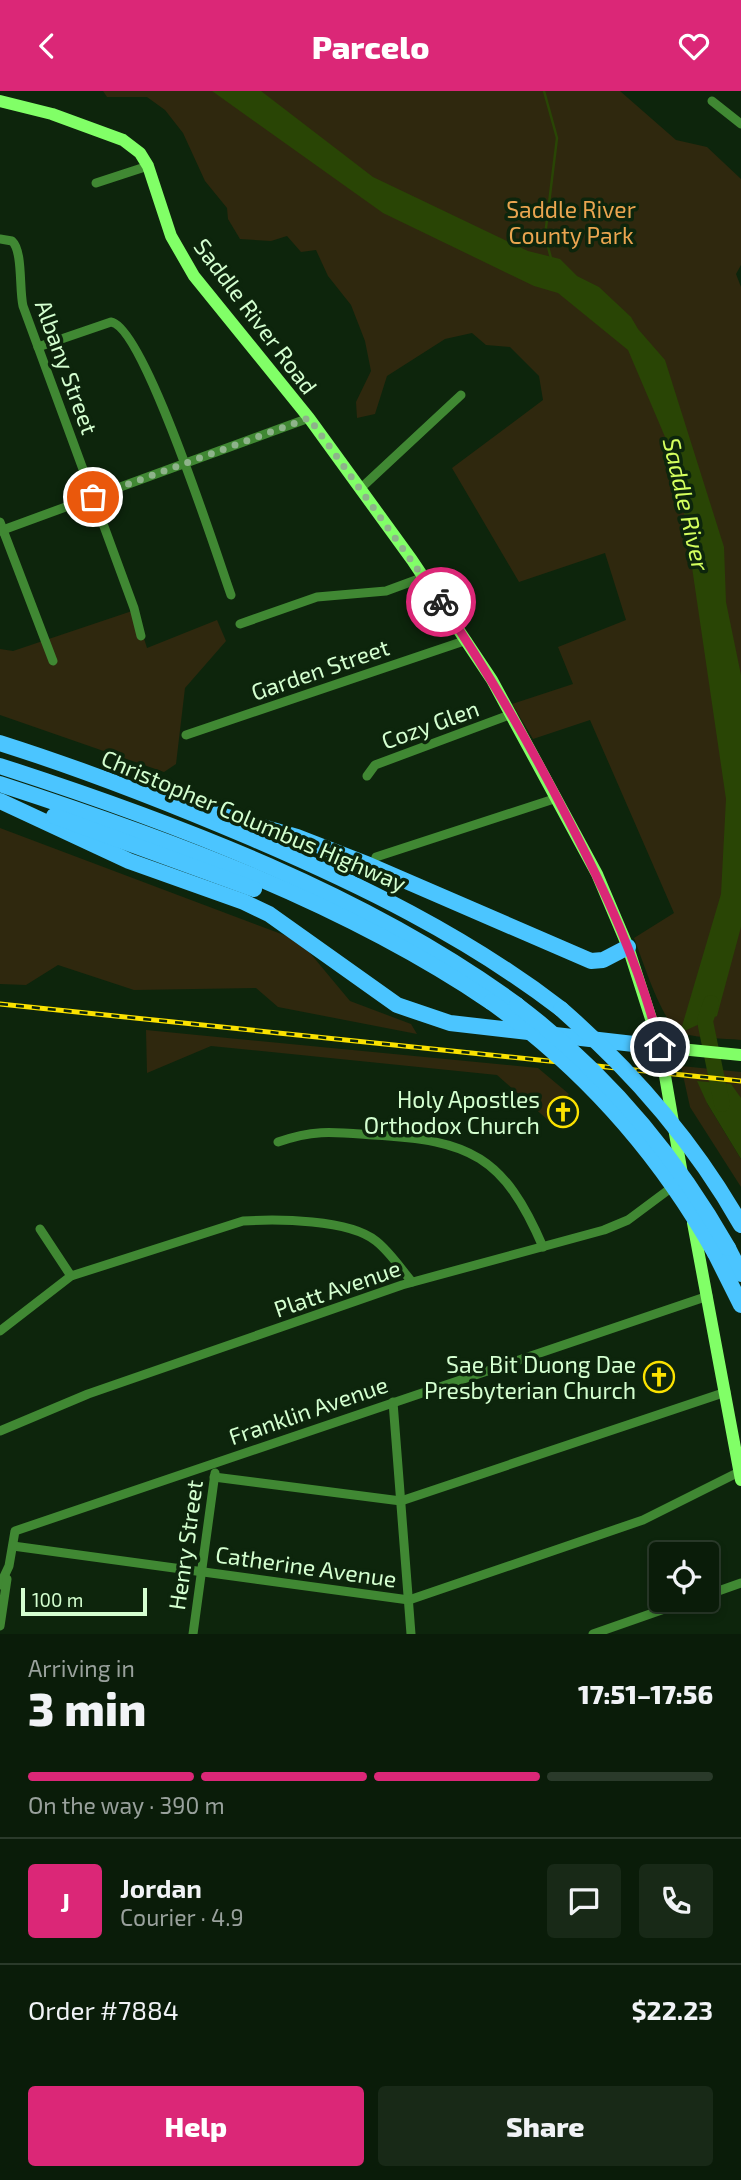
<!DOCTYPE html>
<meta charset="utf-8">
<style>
:root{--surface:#0a1c09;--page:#182917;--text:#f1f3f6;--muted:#99a19c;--line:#2a3a2a;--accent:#db2777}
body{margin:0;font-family:"Exo 2",sans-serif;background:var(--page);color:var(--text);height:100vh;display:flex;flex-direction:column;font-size:26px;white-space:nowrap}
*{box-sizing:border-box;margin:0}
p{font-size:23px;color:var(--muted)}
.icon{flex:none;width:38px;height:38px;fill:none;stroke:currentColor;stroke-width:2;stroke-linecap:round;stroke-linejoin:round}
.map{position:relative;height:1543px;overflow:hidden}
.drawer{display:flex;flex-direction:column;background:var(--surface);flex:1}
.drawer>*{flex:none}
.buttons{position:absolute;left:649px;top:1451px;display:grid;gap:14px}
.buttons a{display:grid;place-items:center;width:70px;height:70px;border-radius:7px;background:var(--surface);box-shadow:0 4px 10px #0003,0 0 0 2px var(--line);font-size:35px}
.scale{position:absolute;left:21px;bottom:18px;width:126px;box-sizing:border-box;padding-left:7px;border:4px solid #d4ffd0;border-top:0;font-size:19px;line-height:24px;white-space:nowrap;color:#d4ffd0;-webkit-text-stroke:5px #0d250c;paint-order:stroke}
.pin{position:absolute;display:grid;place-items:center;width:60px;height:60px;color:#fff;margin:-30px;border:4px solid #fff;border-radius:50%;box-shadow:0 2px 7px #0007}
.courier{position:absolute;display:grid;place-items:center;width:70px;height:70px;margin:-35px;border:5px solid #db2777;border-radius:50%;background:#fff;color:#222;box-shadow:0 2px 9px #0007}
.headline em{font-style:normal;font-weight:800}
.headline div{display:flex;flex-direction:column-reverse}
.headline{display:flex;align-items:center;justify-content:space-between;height:119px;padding:0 28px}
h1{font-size:46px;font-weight:800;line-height:52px}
.bar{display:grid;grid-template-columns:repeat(4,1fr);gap:10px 7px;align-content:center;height:84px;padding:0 28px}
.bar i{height:9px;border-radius:5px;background:var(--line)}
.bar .selected{background:var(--accent)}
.bar p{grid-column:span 4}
.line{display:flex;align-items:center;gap:18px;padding:0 28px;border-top:2px solid var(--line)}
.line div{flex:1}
.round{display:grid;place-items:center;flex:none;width:74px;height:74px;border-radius:7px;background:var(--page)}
.cta{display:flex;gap:14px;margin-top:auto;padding:14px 28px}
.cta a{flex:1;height:80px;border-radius:7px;background:var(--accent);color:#fff;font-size:28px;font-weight:800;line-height:80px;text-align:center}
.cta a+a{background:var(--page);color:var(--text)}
header{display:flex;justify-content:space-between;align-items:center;height:91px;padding:0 28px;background:var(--accent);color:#fff;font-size:32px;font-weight:800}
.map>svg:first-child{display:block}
.green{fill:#2f280e}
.water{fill:#294505}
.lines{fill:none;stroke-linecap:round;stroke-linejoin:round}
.stream{stroke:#294505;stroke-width:2.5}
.river{stroke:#294505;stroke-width:16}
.street{stroke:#408833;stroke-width:9}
.secondary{stroke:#81ff67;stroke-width:12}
.highway{stroke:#4bc5ff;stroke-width:16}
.rail-casing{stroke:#fbe200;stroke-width:5}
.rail{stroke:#0d250c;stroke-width:2.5;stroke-dasharray:8;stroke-linecap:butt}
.highway-bridge{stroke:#4bc5ff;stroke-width:16}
.done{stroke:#8eb38b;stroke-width:7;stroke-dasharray:0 12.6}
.route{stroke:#db2777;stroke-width:9}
.labels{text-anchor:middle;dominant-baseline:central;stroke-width:7;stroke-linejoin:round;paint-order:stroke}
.park-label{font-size:23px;fill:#eaa550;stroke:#0d250c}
.street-label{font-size:23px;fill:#d4ffd0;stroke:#0d250c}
.poi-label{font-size:23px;fill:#d4ffd0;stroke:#0d250c;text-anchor:end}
.water-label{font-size:24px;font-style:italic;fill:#d4ff5e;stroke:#0d250c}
</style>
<header><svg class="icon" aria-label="back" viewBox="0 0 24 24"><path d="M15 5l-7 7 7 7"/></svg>Parcelo<svg class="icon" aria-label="heart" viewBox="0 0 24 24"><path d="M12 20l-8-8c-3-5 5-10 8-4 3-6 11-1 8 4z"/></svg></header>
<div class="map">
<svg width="741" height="1543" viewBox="0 0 741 1543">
<rect width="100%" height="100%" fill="#0d250c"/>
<g class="green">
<path d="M 103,0 L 620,0 L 676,49 L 707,56 L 741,88 L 741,174 L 736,183 L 741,196 L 741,949 C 722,947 700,948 682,942 C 663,936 642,867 634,847 L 674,822 L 590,629 L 533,648 L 512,613 L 573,593 L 558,556 L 626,529 L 605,462 L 519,491 L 452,377 L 543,309 L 539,285 L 510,256 L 486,254 L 472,242 L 445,248 L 387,285 L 375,323 L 357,327 L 356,311 L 371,280 L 365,250 L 351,214 L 328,185 L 316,159 L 301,161 L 287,145 L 271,150 L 240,148 L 228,128 L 227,117 L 205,90 L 183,42 L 165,19 L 147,6 L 107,6 Z"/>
<polygon points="135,519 147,557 217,529 226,550 185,597 176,673 164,681 0,624 0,558 13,560"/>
<polygon points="0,737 300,850 350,910 411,933 417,943 278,916 256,897 134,899 58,874 26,894 0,893"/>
<polygon points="146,939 538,977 569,1003 549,1030 497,984 211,955 147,982"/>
<polygon points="681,975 741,981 741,1020 707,1012 741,1068 741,1096 690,1016"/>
</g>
<g class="water">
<polygon points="212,0 261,0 373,86 528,160 560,168 577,185 599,196 631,226 638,238 665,269 724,456 726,511 741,584 741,836 717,925 680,942 721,803 726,708 677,374 628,259 558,202 534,195 383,122"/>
<polygon points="697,990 731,993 741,1007 741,1068 707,1012"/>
</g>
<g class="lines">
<polyline class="stream" points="544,0 557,47 545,145 551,167"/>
<polyline class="river" points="711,912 705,930 722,1013"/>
<g class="street">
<polyline points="712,10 741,33"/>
<polyline points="96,92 148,75"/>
<path d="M 0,148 L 12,150 C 23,160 19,198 23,215 L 134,517 L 141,545"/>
<path d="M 38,256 L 111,231 C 144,235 217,465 231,504"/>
<polyline points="360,398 461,304"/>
<polyline points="0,431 53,570"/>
<polyline points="0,440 309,327"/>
<polyline points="240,533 317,506 386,500 424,486"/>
<polyline points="186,644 467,549"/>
<polyline points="367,685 375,674 512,623"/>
<polyline points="376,766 557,707"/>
<path d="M 278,1051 C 315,1038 334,1041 373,1044 C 470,1049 504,1065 543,1156"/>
<polyline points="40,1138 71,1185"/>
<path d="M 0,1240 L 71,1185 L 243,1130 C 277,1128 349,1128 376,1150 C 390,1161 401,1178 412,1191"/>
<polyline points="393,1311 411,1543"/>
<polyline points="0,1340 88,1303 402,1194 604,1139 628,1129 675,1094"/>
<polyline points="214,1386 401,1410 726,1301"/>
<polyline points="13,1455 409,1509 643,1429 739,1381"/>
<polyline points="0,1494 9,1475 15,1440 708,1205"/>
<polyline points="707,1504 741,1492"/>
<polyline points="0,1535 7,1488"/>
<polyline points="193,1543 215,1382"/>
<polyline points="593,1543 693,1508"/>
</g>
<g class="secondary">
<polyline points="0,10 52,23 123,49 140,62 148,75 171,145 194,185 309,327 412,469 492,589 597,783 628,856 660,956 682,1083"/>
<polyline points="660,956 741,964"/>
<polyline points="693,1132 741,1389"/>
</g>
<g class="highway">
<path d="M 0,652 C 85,679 167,711 249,746 C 359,793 466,845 561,918"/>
<path d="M 0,675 C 176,732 367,804 517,914"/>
<path d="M 0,693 C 169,748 343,811 491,911"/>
<polyline points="0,710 129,770 244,811 269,823 397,914 450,932 660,956"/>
<polyline points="217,723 297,746 369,774 591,870 603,869 628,856"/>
<polyline points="54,725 254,798"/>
<polyline points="728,1157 741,1183"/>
<polyline points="715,1162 741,1214"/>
</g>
<g class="rail-casing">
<polyline id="rail" points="0,913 741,990"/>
</g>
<use href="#rail" class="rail"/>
<g class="highway-bridge">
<path d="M 491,911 C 584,978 659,1062 715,1162"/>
<path d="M 517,914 C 604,980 674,1062 728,1157"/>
<path d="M 561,918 C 632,980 694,1051 741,1134"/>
</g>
</g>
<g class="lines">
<polyline class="done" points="93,406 309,327 441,511"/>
<path class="route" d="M 441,511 C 488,581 530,653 568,728 C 606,801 640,875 660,956"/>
</g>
<defs>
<g id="church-ring" transform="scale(1.575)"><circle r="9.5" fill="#0d250c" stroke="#fbe200" stroke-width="1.5"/><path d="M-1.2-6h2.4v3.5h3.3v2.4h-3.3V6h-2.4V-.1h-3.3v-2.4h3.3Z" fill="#fbe200"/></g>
</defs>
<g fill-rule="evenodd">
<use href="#church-ring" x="563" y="1021"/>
<use href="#church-ring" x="659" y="1286"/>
</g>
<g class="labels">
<g class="park-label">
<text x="571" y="118">Saddle River<tspan x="571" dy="26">County Park</tspan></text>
</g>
<g class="street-label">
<text transform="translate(256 225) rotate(53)">Saddle River Road</text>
<text transform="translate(67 276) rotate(70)">Albany Street</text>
<text transform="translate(320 578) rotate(-19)">Garden Street</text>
<text transform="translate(430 633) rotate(-20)">Cozy Glen</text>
<text transform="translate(254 729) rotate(23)">Christopher Columbus Highway</text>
<text transform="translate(337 1197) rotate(-19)">Platt Avenue</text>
<text transform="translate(308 1319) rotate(-19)">Franklin Avenue</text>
<text transform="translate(185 1454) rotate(-82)">Henry Street</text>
<text transform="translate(306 1475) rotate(8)">Catherine Avenue</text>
</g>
<g class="poi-label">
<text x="540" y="1008">Holy Apostles<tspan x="540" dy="26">Orthodox Church</tspan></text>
<text x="636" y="1273">Sae Bit Duong Dae<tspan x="636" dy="26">Presbyterian Church</tspan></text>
</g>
<g class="water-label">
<text transform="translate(687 413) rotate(77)">Saddle River</text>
</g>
</g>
</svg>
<div class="buttons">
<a><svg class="icon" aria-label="locate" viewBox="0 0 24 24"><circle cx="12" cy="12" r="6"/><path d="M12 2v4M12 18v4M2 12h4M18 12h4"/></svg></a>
</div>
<div class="scale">100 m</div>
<div class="pin" style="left:93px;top:406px;background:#ea580c"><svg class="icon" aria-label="bag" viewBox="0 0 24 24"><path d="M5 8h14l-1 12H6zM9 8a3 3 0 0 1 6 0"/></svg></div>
<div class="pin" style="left:660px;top:956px;background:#1f2937"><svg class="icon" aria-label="home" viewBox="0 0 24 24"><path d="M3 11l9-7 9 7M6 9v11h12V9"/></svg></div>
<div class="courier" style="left:441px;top:511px"><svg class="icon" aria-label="bike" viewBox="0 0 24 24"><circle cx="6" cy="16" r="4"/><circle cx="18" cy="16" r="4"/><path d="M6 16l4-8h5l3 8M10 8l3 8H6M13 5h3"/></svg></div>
</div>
<section class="drawer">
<div class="headline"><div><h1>3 min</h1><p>Arriving in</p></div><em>17:51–17:56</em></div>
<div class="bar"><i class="selected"></i><i class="selected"></i><i class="selected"></i><i></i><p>On the way · 390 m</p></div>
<div class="line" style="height:126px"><b class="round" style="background:var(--accent);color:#fff">J</b><div><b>Jordan</b><p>Courier · 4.9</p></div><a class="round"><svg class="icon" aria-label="chat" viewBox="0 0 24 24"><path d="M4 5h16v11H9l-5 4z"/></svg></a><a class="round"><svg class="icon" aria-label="phone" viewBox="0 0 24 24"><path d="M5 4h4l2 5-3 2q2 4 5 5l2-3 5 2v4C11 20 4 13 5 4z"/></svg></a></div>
<div class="line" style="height:91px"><div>Order #7884</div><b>$22.23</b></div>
<div class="cta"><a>Help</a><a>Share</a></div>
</section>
